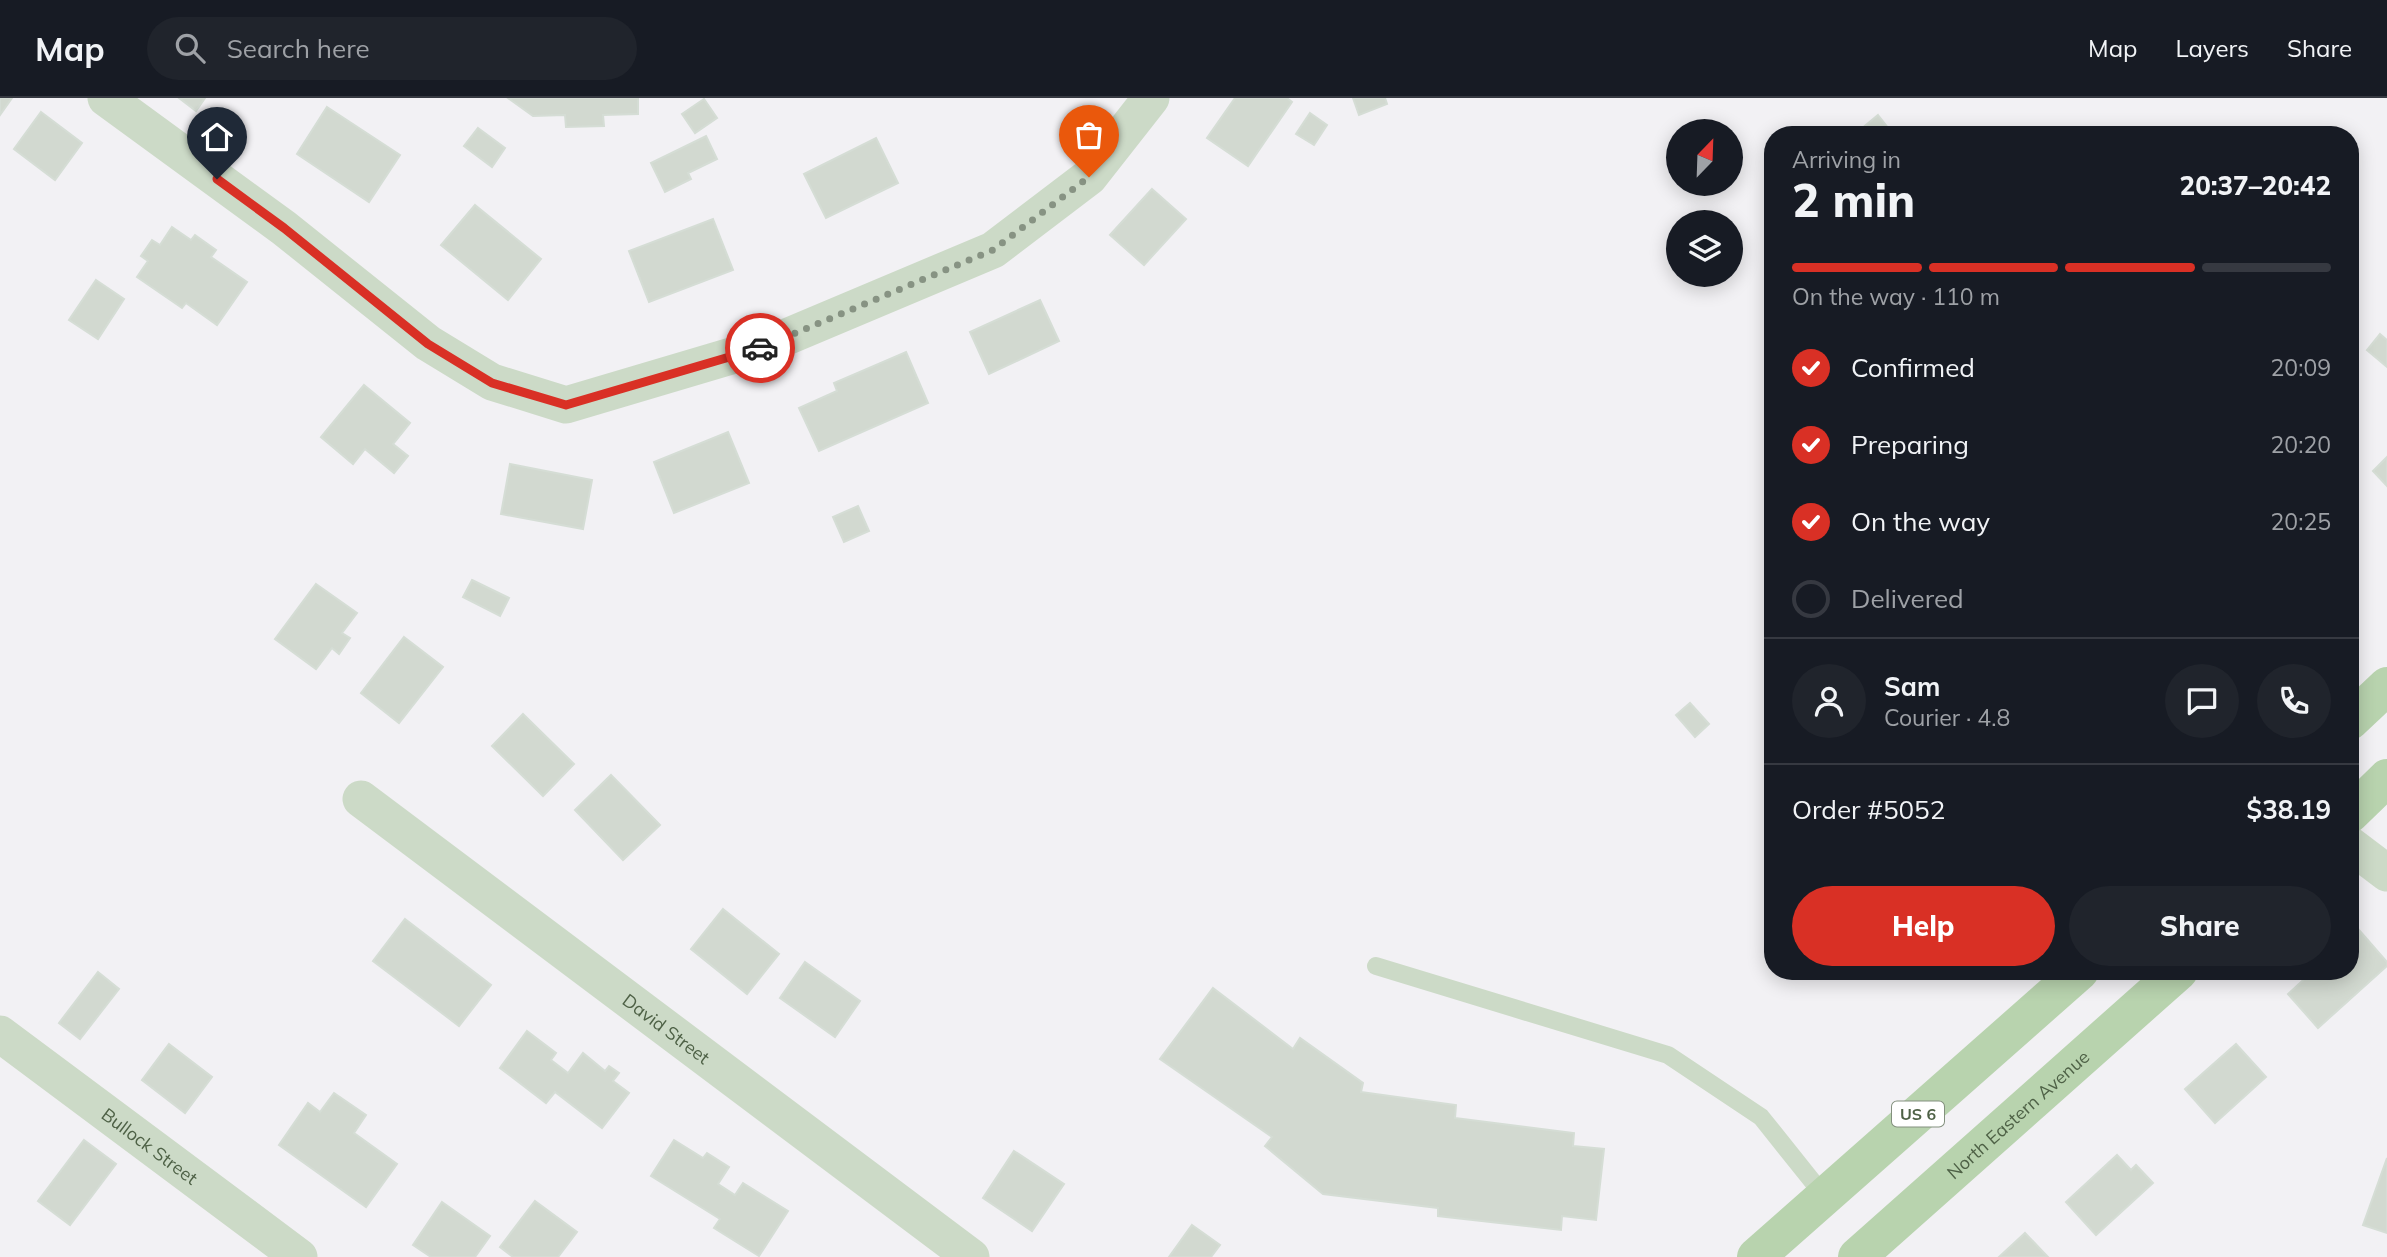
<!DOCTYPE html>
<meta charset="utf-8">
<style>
:root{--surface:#171b24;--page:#20242c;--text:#f1f3f6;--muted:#9ea1a6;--line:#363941;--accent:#d93025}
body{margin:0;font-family:Mulish,sans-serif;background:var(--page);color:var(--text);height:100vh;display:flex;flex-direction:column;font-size:26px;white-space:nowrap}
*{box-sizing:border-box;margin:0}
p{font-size:23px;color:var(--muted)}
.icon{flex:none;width:38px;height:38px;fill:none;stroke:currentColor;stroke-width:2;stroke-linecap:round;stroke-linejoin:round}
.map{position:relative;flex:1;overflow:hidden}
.sheet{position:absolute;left:1764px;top:28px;width:595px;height:854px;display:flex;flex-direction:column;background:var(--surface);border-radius:28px;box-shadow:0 4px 18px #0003}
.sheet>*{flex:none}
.needle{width:46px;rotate:23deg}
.fabs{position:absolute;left:1666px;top:21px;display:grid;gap:14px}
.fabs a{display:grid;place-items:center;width:77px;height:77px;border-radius:50%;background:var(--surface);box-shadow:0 4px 18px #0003;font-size:35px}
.pin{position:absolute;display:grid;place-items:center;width:60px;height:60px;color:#fff;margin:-72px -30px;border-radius:50% 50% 50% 0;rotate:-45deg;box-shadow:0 0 7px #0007}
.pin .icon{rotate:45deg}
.courier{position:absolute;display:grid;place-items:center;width:70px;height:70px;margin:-35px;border:5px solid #d93025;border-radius:50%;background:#fff;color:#222;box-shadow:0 2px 9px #0007}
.overview em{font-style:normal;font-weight:800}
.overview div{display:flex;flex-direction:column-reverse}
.overview{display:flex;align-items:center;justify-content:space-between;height:119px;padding:0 28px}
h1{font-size:46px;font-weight:800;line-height:52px}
.bar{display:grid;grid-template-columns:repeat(4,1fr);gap:10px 7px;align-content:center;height:84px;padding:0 28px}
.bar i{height:9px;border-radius:5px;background:var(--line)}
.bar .current{background:var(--accent)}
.bar p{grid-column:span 4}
.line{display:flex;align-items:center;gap:18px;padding:0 28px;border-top:2px solid var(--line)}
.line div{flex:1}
.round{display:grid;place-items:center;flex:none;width:74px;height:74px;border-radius:37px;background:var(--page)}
ol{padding:0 28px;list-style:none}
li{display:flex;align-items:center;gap:21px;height:77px}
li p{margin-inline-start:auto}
li .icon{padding:7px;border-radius:50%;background:var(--accent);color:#fff;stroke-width:4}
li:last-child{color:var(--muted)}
li i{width:38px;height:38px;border:4px solid var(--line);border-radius:50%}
.primary-button{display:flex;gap:14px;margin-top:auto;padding:14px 28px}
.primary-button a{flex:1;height:80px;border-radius:42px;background:var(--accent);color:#fff;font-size:28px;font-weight:800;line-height:80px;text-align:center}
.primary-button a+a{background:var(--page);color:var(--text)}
header{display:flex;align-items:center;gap:42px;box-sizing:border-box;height:98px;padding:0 35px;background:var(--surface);border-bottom:2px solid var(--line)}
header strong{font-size:33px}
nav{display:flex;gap:38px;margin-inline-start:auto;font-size:24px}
.search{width:490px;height:63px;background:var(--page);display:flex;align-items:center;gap:18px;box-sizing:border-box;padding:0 24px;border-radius:38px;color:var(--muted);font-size:26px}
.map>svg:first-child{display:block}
.building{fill:#d2d9d0;stroke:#d5ddd5;stroke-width:2}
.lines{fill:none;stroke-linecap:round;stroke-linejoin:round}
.service{stroke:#ccdac7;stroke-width:18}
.minor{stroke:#ccdac7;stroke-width:37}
.primary{stroke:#b8d3ae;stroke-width:38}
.done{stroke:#879383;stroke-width:7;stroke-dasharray:0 12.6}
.route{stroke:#d93025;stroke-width:9}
.labels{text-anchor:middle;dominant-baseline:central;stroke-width:6;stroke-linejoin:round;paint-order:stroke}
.shield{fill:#fff;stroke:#83907e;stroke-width:2}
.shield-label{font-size:16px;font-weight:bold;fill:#4e6146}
.street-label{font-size:18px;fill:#4e6146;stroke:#fff}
</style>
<header>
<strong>Map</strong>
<div class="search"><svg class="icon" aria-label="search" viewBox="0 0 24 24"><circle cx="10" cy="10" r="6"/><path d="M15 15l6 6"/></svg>Search here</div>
<nav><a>Map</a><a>Layers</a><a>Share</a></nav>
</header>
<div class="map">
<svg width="2387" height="1159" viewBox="0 0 2387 1159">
<rect width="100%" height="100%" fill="#f2f1f4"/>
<g class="building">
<polygon points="0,0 12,0 0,17"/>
<polygon points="179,0 205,0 196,13"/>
<polygon points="508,0 638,0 638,16 603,17 604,28 566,29 565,17 533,18"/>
<polygon points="1235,0 1287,0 1292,4 1248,68 1207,40"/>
<polygon points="1353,0 1385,0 1387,6 1359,17"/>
<polygon points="704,1 717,20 695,35 682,16"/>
<polygon points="327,9 400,57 369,104 297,56"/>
<polygon points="41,14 82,45 55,82 14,51"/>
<polygon points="1310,15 1327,27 1314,47 1296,36"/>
<polygon points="1878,17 1889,31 1882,37 1854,37"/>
<polygon points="478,30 505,50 492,69 464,48"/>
<polygon points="706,38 717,61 688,75 691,81 665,94 651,65"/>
<polygon points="876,40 898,85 826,120 804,76"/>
<polygon points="1152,91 1186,121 1144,167 1110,137"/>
<polygon points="475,107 541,161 508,202 441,147"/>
<polygon points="713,121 733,172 649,204 629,153"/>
<polygon points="172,129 191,142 195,137 216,152 211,159 247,184 217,227 186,205 182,210 137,179 148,163 141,158 152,142 160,147"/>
<polygon points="96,182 124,201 98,241 69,222"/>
<polygon points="1040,202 1059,243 989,276 970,234"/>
<polygon points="2380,236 2387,242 2387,269 2367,252"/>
<polygon points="906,254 928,305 819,353 799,310 837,293 834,285"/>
<polygon points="364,287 410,325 393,346 408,358 394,375 365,351 353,366 321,339"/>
<polygon points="728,334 749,385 674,415 654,364"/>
<polygon points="2387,359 2387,388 2373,373"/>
<polygon points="510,366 592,382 583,431 501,416"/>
<polygon points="858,408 869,433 844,444 833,419"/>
<polygon points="472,482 509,500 500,518 463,499"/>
<polygon points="316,486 357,515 342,535 350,540 339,556 332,550 316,571 275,541"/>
<polygon points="404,539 443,569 399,625 361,595"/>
<polygon points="1690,605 1709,626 1695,639 1676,617"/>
<polygon points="523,616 574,666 543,698 492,648"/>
<polygon points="611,677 660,727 623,762 575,712"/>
<polygon points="723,811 779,856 747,896 691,851"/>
<polygon points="405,821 491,887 459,928 373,863"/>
<polygon points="2359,832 2387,864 2387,868 2318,930 2288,896 2313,873 2350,873 2350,840"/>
<polygon points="805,864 860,903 835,939 780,900"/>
<polygon points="98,874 119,891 80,941 59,925"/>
<polygon points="1213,890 1293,951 1300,940 1363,985 1361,994 1456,1007 1455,1020 1574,1035 1573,1048 1604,1051 1596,1122 1562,1118 1561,1132 1438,1118 1438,1110 1323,1096 1265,1048 1272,1039 1160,961"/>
<polygon points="527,933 556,955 551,962 568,975 583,955 605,973 609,968 619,975 613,983 629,995 602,1030 555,994 546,1005 500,970"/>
<polygon points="169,946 212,979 185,1015 142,982"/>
<polygon points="2236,946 2266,979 2215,1025 2185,991"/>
<polygon points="334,995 366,1017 354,1035 397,1066 366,1109 279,1047 308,1005 320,1014"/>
<polygon points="84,1042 116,1066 70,1127 38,1103"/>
<polygon points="674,1042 703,1060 707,1055 729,1069 718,1086 735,1097 743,1085 788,1113 759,1158 714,1130 720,1121 651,1078"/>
<polygon points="1014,1053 1064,1086 1032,1133 983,1100"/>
<polygon points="2117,1057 2131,1072 2136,1067 2153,1085 2096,1137 2066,1104"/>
<polygon points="2387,1060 2387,1135 2363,1127"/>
<polygon points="535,1103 577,1134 558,1159 513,1159 500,1149"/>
<polygon points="442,1104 490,1138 475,1159 431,1159 413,1147"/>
<polygon points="1192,1127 1220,1147 1211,1159 1169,1159"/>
<polygon points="2025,1135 2048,1159 1999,1159"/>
</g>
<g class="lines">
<polyline class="service" points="1376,868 1668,957 1761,1019 1825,1099"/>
<g class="minor">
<polyline points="106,0 284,130 428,245 492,284 566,307 765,248 993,152 1089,79 1151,0"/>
<path id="s1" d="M 361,701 L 971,1159"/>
<polyline points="2350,747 2387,775"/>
<path id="s2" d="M 0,936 L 299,1159"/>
</g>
<g class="primary">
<polyline points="2350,623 2387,588"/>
<polyline points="2350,716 2387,680"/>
<polyline points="1756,1159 2080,873"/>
<path id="s3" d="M 1857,1159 L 2179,873"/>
</g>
</g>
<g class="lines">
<polyline class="done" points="760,250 993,152 1089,79"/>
<polyline class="route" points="217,81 284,130 428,246 492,285 566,307 760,250"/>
</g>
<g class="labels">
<rect class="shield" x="1892" y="1003.5" width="52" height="25" rx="5"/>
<g class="shield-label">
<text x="1918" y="1016">US 6</text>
</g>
<g class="street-label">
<text stroke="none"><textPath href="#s1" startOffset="382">David Street</textPath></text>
<text stroke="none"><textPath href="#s3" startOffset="215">North Eastern Avenue</textPath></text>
<text stroke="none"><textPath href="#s2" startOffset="187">Bullock Street</textPath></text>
</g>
</g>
</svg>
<div class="fabs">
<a><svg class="needle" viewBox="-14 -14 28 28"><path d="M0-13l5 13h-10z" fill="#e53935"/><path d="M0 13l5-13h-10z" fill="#9ea1a6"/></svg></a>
<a><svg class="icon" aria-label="layers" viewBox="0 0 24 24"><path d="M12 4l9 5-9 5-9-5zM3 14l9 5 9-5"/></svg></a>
</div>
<div class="pin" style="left:1089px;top:79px;background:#ea580c"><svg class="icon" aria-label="bag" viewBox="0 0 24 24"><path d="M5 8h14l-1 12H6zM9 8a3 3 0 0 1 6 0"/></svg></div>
<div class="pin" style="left:217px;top:81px;background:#1f2937"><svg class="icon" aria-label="home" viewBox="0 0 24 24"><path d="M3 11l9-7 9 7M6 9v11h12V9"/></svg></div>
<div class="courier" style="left:760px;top:250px"><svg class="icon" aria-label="car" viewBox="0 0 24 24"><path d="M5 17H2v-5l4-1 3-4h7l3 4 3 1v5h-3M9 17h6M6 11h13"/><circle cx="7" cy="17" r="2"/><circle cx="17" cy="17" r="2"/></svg></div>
<section class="sheet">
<div class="overview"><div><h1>2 min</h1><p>Arriving in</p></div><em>20:37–20:42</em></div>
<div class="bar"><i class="current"></i><i class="current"></i><i class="current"></i><i></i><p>On the way · 110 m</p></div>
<ol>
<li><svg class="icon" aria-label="check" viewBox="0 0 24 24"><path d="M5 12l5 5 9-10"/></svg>Confirmed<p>20:09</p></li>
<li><svg class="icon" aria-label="check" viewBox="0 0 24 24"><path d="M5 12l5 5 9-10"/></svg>Preparing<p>20:20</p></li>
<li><svg class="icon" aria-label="check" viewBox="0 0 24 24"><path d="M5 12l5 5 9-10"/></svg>On the way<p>20:25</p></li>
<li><i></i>Delivered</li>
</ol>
<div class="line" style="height:126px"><a class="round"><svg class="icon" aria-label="person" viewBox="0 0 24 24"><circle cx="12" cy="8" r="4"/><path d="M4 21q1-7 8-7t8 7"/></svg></a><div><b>Sam</b><p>Courier · 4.8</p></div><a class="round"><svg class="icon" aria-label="chat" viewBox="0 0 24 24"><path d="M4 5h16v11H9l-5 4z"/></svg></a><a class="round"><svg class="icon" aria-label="phone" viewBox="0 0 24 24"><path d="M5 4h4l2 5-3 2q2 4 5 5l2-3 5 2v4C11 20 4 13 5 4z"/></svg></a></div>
<div class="line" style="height:91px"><div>Order #5052</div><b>$38.19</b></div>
<div class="primary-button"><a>Help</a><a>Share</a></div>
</section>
</div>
